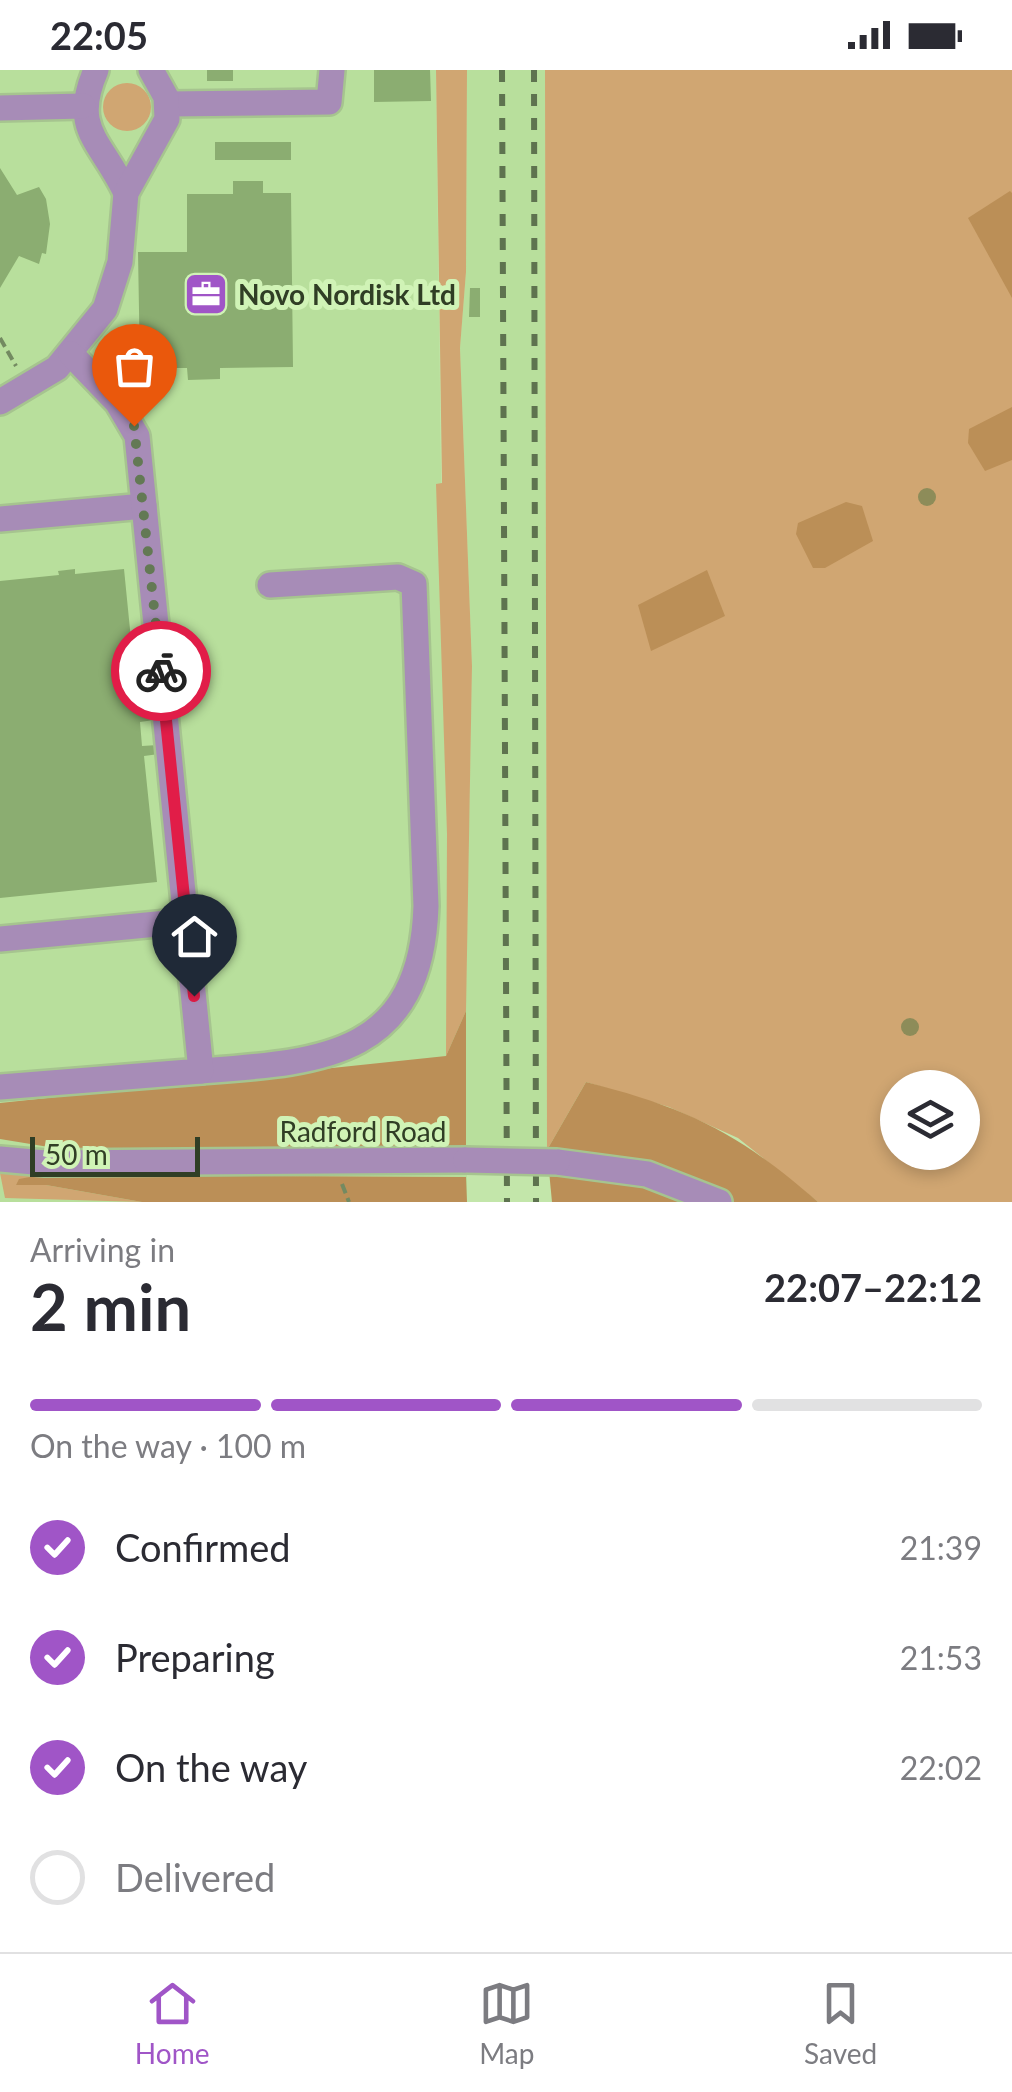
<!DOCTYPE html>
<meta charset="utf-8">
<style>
:root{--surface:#fff;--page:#f2f2f3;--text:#2b2b33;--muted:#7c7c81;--line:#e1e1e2;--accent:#a055c7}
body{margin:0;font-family:Lato,sans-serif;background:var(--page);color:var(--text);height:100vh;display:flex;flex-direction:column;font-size:38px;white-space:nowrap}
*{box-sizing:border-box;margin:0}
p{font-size:32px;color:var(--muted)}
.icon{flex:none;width:55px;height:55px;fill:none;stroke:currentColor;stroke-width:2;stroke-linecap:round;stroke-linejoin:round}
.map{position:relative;height:1132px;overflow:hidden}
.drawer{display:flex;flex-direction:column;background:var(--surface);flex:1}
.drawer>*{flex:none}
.buttons{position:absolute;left:880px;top:1000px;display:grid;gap:20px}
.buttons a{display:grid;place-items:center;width:100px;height:100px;border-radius:50%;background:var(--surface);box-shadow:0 5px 15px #0003;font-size:50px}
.scale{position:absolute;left:30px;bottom:25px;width:170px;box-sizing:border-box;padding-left:10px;border:5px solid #303e25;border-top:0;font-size:28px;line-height:35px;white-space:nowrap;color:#303e25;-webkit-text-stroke:8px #d0f3b6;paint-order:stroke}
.pin{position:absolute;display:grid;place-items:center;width:85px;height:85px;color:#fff;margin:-102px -42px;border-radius:50% 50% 50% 0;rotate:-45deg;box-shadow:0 0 10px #0007}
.pin .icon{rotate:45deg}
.courier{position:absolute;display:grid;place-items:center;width:100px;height:100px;margin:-50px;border:8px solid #e11d48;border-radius:50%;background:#fff;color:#222;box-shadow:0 2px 12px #0007}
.overview em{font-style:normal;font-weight:700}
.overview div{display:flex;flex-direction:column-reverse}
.overview{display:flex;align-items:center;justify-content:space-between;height:170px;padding:0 30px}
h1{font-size:65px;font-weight:700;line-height:75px}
.bar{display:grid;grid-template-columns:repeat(4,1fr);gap:15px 10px;align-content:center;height:120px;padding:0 30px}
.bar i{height:12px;border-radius:8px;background:var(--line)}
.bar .on{background:var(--accent)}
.bar p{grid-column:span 4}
ol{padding:0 30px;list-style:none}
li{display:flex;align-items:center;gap:30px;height:110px}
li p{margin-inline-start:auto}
li .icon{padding:10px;border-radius:50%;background:var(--accent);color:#fff;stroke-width:4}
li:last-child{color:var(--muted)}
li i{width:55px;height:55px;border:5px solid var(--line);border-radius:50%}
.status{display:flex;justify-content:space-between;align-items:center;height:70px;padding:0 50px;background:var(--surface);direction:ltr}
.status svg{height:28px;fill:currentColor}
.tab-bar{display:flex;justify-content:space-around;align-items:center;height:140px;border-top:2px solid var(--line);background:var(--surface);font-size:28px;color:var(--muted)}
.tab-bar a{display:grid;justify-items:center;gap:5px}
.tab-bar .on{color:var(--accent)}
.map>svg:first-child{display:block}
.built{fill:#b8df9c}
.green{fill:#d0a672;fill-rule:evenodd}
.forest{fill:#bb8f57}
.building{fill:#8bad71}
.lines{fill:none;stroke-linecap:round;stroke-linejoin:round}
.minor-casing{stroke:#a6c48f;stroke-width:30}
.path{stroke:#738a61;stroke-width:4;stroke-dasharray:10 5;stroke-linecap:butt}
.minor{stroke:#a78cb7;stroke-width:25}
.rail{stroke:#5e734f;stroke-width:6;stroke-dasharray:12 12;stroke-linecap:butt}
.minor-bridge-casing{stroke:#a6c48f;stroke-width:30;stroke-linecap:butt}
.minor-bridge{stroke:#a78cb7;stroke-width:25}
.tree{fill:#8d8c59}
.done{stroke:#637954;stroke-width:10;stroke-dasharray:0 18}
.route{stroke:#e11d48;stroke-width:12}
.labels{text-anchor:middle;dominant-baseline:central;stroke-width:10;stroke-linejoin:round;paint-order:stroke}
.poi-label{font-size:28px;font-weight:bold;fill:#303e25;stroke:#d0f3b6;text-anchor:start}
.street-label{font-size:28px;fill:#303e25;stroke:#d0f3b6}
</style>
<div class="status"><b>22:05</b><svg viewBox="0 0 49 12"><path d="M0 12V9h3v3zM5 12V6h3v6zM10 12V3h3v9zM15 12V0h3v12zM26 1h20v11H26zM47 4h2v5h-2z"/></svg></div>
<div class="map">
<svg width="1012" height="1132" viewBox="0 0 1012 1132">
<rect width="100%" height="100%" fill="#c3e6aa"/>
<polygon class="built" points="0,0 436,0 441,405 466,918 472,596 460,278 466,202 467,0 545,0 547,1080 467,1079 467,1132 0,1132"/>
<g class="green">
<polygon points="436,0 467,0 466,202 460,278 472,596 466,941 446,986 447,764 436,414 442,413"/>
<path d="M 545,0 L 1012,0 L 1012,1132 L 818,1132 L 738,1068 L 669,1037 L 586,1012 L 547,1080 ZM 898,1018 L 962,1018 L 962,1082 L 898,1082 Z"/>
<circle cx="127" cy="37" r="24"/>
<polygon points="0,1103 41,1105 16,1115 46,1115 142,1132 5,1128"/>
</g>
<g class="forest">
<polygon points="1010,121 1012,123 1012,228 968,148"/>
<polygon points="1012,337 1012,390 985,401 968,373 969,359"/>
<polygon points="846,432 862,436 873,471 825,498 813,498 796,464 798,453"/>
<polygon points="707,500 725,546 651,581 638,535"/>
<polygon points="466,941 466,1079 55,1078 0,1069 0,1033 446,986"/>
<path d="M 586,1012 C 688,1038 739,1063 818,1132 L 552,1132 L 547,1080 Z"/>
<polygon points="41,1105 466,1107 467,1132 142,1132 46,1115 16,1115 19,1109"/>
</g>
<g class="building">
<rect x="207" y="0" width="26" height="11"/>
<polygon points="374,0 430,0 431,31 374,32"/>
<rect x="215" y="72" width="76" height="18"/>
<polygon points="0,98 17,125 39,117 46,129 50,154 46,184 42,183 39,194 19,186 0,218"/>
<polygon points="233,111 263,111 263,123 291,123 293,297 220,298 220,309 188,310 187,298 140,298 138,182 187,182 187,124 233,124"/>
<polygon points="470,218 480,218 480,247 469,247"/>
<polygon points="75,499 75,504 124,499 138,640 153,639 154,650 140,652 142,676 158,675 159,684 144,686 157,812 0,828 0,511 59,505 58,501"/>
</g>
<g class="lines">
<g class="minor-casing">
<g id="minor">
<path d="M 96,0 C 70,60 101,70 126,123"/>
<polyline points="168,34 329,32 332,0"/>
<polyline points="0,38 83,36"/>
<polyline points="0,332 57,298 105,239 120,192 126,123 167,49 166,27 151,0"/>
<polyline points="0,449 144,436"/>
<polyline points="0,869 188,851"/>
<path d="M 201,1001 C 322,992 421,987 426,836 L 414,514 L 398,507 L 270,515"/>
<polyline points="0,1017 201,1001 137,366 117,332 71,284"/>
<polyline points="0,1089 45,1093 466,1090"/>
<polyline points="557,1092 647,1104 719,1132"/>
</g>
</g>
<g class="path">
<polyline points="0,268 16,296"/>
<polyline points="342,1114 349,1132"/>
</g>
<use href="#minor" class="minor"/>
<g class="rail">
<polyline points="502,0 507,1132"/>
<polyline points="534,0 536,1132"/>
</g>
<g class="minor-bridge-casing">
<polyline id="minor-bridge" points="466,1090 557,1092"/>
</g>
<use href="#minor-bridge" class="minor-bridge"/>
</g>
<g class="tree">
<circle cx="927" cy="427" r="9"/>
<circle cx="910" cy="957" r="9"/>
</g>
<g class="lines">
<polyline class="done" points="134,356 161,601"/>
<polyline class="route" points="161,601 194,926"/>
</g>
<defs>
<g id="office-square" transform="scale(2.25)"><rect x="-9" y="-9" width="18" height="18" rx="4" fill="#a055c7" stroke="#d0f3b6"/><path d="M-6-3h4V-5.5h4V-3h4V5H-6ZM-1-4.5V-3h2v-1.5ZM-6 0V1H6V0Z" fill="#fff"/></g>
</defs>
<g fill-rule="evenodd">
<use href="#office-square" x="206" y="224"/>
</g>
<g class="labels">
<g class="poi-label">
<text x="238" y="224">Novo Nordisk Ltd</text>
</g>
<g class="street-label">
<text x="363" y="1061">Radford Road</text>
</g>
</g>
</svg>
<div class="buttons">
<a><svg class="icon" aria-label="layers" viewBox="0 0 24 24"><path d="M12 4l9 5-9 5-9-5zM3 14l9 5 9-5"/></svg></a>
</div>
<div class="scale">50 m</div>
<div class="pin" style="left:134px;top:356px;background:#ea580c"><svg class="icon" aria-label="bag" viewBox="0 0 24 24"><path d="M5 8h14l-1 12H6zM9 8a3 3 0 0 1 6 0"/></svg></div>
<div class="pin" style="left:194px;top:926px;background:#1f2937"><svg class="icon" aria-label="home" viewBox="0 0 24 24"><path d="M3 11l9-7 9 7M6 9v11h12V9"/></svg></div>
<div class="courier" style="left:161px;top:601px"><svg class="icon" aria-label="bike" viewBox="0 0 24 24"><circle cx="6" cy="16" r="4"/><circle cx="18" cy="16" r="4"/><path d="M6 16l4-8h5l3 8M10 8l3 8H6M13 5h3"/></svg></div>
</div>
<section class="drawer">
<div class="overview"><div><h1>2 min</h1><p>Arriving in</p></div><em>22:07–22:12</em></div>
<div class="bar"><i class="on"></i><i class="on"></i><i class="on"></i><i></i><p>On the way · 100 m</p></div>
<ol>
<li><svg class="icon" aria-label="check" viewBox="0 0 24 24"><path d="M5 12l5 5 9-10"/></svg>Confirmed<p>21:39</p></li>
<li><svg class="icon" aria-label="check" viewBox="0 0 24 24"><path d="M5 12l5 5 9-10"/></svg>Preparing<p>21:53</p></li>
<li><svg class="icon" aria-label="check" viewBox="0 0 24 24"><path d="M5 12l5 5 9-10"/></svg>On the way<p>22:02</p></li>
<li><i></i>Delivered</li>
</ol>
</section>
<nav class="tab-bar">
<a class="on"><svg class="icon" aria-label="home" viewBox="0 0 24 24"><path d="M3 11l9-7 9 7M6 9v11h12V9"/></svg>Home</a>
<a><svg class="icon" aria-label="map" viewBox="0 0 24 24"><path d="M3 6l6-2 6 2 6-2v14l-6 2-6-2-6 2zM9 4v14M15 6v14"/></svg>Map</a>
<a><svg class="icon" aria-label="saved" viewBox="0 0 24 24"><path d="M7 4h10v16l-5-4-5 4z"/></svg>Saved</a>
</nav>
